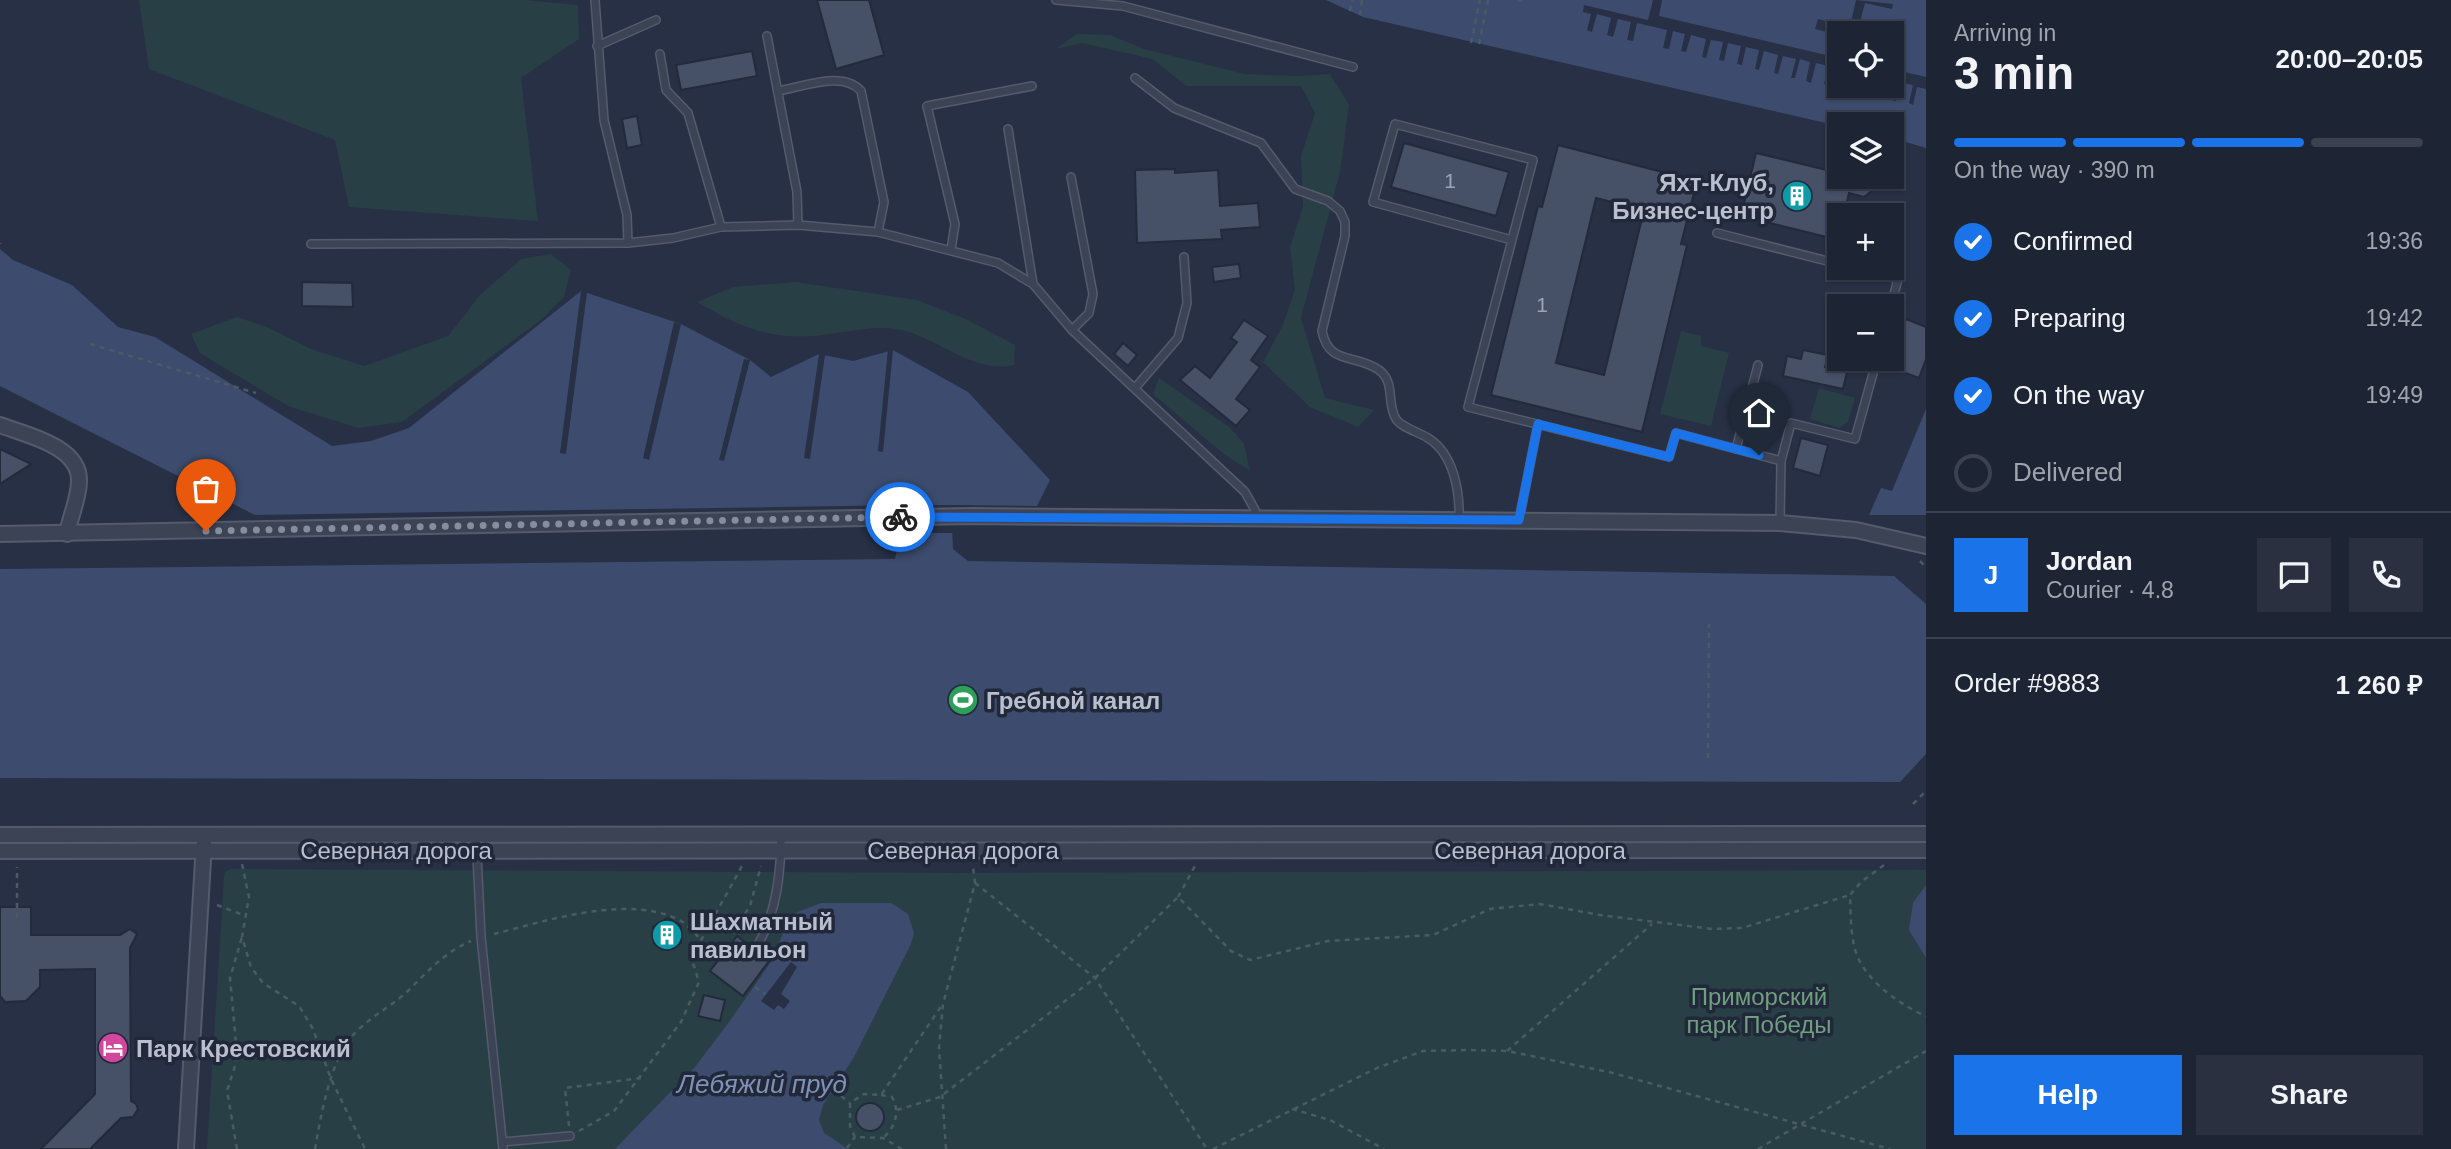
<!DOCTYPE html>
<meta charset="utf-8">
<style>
:root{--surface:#1d2434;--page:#2a3040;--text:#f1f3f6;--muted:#a0a4ac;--line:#3b414f;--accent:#1a73e8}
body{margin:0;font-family:Helvetica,sans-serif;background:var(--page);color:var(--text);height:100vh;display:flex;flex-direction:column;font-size:26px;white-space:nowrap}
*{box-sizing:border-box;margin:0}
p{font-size:23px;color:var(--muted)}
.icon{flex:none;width:38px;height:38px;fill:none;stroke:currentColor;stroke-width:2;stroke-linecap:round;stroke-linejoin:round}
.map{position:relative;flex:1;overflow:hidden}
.panel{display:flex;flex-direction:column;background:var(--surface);width:525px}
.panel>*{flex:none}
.fabs{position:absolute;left:1827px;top:21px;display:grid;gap:14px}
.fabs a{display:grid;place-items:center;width:77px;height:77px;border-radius:0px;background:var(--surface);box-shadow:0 2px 5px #0004,0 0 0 2px var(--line);font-size:35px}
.pin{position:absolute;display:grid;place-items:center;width:60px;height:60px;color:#fff;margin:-72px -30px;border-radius:50% 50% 50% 0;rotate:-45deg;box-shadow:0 0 7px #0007}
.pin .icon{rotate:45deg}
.courier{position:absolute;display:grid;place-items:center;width:70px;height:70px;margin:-35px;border:5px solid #1a73e8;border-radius:50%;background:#fff;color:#222;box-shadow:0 2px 9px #0007}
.overview em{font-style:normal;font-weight:800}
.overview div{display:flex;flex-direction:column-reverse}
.overview{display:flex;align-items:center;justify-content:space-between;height:119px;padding:0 28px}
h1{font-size:46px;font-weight:800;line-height:52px}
.bar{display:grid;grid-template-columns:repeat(4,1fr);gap:10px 7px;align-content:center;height:84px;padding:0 28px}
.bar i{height:9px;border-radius:5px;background:var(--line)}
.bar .on{background:var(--accent)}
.bar p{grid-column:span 4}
.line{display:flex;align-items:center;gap:18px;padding:0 28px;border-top:2px solid var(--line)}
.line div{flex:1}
.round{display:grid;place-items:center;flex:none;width:74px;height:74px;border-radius:0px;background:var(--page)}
ol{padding:0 28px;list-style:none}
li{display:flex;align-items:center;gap:21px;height:77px}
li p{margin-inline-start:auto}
li .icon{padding:7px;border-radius:50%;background:var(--accent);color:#fff;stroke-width:4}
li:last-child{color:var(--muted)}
li i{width:38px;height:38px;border:4px solid var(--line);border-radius:50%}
.button{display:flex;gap:14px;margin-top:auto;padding:14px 28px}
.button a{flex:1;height:80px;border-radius:0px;background:var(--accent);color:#fff;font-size:28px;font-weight:800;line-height:80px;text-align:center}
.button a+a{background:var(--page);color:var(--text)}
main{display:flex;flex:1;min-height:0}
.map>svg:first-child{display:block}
.green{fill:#293f46}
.water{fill:#3d4c6e;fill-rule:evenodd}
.pier{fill:#273045}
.building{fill:#465067;stroke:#222a3c;stroke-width:2;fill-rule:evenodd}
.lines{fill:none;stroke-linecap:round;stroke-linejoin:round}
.service-casing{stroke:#545b6c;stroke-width:10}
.minor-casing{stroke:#545b6c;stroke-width:18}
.path{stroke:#485c62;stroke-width:2.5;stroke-dasharray:5 5;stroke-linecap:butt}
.service{stroke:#3c4355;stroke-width:7}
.minor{stroke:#3c4355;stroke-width:14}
.done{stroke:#868d9e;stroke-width:7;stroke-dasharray:0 12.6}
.route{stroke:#1a73e8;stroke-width:9}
.labels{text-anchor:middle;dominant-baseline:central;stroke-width:7;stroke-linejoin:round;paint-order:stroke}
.number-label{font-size:21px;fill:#9ca3b4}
.poi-label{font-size:24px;font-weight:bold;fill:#b9bfce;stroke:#20283a;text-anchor:start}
.street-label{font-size:24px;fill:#b9bfce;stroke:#20283a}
.park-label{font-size:24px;fill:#709f80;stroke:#20283a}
.water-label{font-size:26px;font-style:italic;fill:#8091b5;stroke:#20283a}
</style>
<main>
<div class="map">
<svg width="1926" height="1149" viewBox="0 0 1926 1149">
<rect width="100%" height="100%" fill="#273045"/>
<g class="green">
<polygon points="139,0 524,0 578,5 579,39 521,78 538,221 349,207 335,140 149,69"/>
<polygon points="1077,34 1110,35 1144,49 1245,74 1298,76 1330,74 1349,105 1340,172 1301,318 1325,398 1374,410 1358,427 1310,407 1263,362 1282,327 1295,290 1290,247 1303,207 1301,156 1315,113 1301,86 1186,86 1153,59 1082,43 1055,49"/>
<polygon points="551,254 571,270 564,297 541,320 402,422 358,428 288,406 200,353 191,334 237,317 269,328 311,349 364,366 448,336 480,295 521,259"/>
<path d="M 796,282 L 917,300 L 968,320 L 1015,345 L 1014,365 C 978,374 943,343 909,332 C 879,322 843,334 813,336 C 766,339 736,325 697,302 L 733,287 Z"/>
<polygon points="1681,331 1701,336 1701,346 1729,353 1711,426 1660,414"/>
<polygon points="1159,378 1229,427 1244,444 1250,471 1225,455 1153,394"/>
<polygon points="1819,388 1855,398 1848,422 1839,428 1810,419"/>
<polygon points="231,869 965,873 1926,870 1926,1149 207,1149 224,878 225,872"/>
</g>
<g class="water">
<path d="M 1326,0 L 1926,0 L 1926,148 L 1892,138 L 1892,124 L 1839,126 L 1363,17 ZM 1839,33 L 1892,33 L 1892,86 L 1839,86 Z"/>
<polygon points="0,249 13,260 72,285 118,327 155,337 332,446 371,441 409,428 581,291 681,324 750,360 771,377 819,354 853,361 893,350 968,392 1050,480 1037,506 951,505 953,549 968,561 1894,576 1926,604 1926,754 1900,782 0,778 0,569 895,559 901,531 902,505 255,515 0,386"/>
<polygon points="1926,409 1926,515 1869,515 1881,488 1892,491"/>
<polygon points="1926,885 1926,958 1909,930 1913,903"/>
<polygon points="821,903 891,903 908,914 914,933 911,944 854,1057 823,1105 819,1120 824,1133 848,1149 615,1149 695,1067 729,1022 773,959 790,915"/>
</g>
<g class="pier">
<polygon points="1653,0 1662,0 1659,16 1839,58 1839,68 1833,67 1829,85 1824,84 1828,66 1816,63 1811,83 1806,81 1810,62 1800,59 1795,78 1791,78 1796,59 1783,56 1778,74 1774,73 1778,55 1764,51 1759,70 1755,69 1759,50 1746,47 1742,65 1737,64 1741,46 1728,43 1724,61 1719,60 1723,42 1711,40 1706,58 1702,57 1706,39 1691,35 1686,52 1681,51 1685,34 1673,31 1669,49 1663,48 1667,30 1637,23 1633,41 1627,40 1631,22 1618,19 1613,37 1607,35 1611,18 1597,14 1592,32 1587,30 1591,14 1583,12 1584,5 1648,20"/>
<polygon points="1856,0 1893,4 1892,9 1865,3 1859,26 1886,33 1839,35 1815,29 1818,19 1850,26"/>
<polygon points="1892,69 1926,77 1926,89 1917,87 1913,105 1909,103 1913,85 1901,83 1896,101 1891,100 1895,82 1892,81"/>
<polygon points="581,291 587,292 566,454 560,453"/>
<polygon points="674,322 681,324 649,460 643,458"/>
<polygon points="888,349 893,350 883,452 878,451"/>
<polygon points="819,354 825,355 810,459 804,458"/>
<polygon points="744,359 750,360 724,461 719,460"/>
<polygon points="883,505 971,505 971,509 954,508 955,533 897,533 898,508 883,509"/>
<polygon points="791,962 797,967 781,994 790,1001 784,1009 778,1005 774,1010 761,1001"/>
</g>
<g class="building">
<polygon points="817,0 869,0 884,55 836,69"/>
<polygon points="752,51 757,76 681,90 676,65"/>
<polygon points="637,116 642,145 627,148 622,119"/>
<polygon points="1404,143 1509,172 1496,216 1391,187"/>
<path d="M 1558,145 L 1697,181 L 1681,244 L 1687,245 L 1642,432 L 1491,395 L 1538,206 L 1542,207 ZM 1596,198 L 1644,210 L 1604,375 L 1556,363 Z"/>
<polygon points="1756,153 1839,173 1839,177 1868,180 1873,190 1864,197 1849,193 1844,215 1839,215 1839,240 1741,216"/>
<polygon points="1175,169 1175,173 1218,170 1220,206 1258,203 1260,227 1221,230 1222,239 1137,243 1135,170"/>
<polygon points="1239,264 1241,278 1214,282 1212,267"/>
<polygon points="302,282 352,283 353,307 302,306"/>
<polygon points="1906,319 1926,327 1926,359 1919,378 1887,366"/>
<polygon points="1244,320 1268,336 1251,360 1260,367 1236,399 1250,410 1236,426 1180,380 1195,366 1210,378 1237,342 1231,338"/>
<polygon points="1123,343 1137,355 1128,366 1114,354"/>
<polygon points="1803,350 1828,355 1825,367 1847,372 1843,389 1783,376 1787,356 1801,359"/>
<polygon points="1801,438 1828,445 1820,476 1793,468"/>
<polygon points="0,449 31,464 0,484"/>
<polygon points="0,907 31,907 31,935 120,935 130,929 137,934 130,948 131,1101 136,1104 138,1109 133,1117 121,1118 90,1149 41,1149 95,1094 95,969 40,970 40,987 26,1001 5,1002 0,996"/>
<polygon points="668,918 681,926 681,943 668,950 654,943 653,927"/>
<polygon points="737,936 769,961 743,996 710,971"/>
<polygon points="704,995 725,1000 720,1021 698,1016"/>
<circle cx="870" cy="1117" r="14"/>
</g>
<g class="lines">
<g class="service-casing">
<g id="service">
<polyline points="595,0 604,120 627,215 628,243"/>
<polyline points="1056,0 1123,6 1353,67"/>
<polyline points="767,36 797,192 798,225"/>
<polyline points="597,46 656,20"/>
<polyline points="660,54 666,90 688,113 721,227"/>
<path d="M 1135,78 L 1174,108 L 1261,143 L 1295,189 L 1328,201 L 1340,211 L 1345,222 L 1345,236 L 1322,331 C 1329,366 1355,353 1379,370 C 1396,383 1386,403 1396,419 C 1402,428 1419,432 1428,438 C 1454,454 1460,492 1459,520"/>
<path d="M 778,91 C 803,87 843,70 861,91 L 884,202 L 878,232"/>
<polyline points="1008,129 1033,284"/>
<polyline points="1071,177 1093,294 1089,313 1072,330"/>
<polyline points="1717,233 1839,264"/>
<polyline points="1512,240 1373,202 1395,124 1533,160 1468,407 1669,457 1676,433 1736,449"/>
<polyline points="311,244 628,243 673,238 721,227 798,225 878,232 998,263 1033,284 1072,330 1245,492 1255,510 1255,518"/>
<polyline points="951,250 955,224 927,106 1032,86"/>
<polyline points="1853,268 1898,279 1891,306"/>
<polyline points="1758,365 1736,449 1781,461 1780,522"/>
<polyline points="1135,388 1178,338 1187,303 1184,257"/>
<polyline points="1781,461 1791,423 1855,439 1877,359"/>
<polyline points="1519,520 1538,424"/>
<polyline points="476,835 481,937 503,1149"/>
<path d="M 759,943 C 777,910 781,872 781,835"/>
<polyline points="502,1142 570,1136"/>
</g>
</g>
<g class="minor-casing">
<g id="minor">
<path d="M 0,425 C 26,435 80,446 79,481 C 79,498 70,517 67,534"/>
<polyline points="0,534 971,516 1780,523 1856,530 1926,546"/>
<polyline points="0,835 1926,834"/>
<polyline points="0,851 1926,850"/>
<polyline points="186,1149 204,843"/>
</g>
</g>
<g class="path">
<polyline points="1518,0 1522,0"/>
<polyline points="1350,11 1352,0"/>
<polyline points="1360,15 1362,0"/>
<polyline points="1471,43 1480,0"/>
<polyline points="1479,44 1488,0"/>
<polyline points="0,244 0,243"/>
<polyline points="90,344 256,393"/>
<polyline points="1920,561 1926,567"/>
<polyline points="1708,758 1709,624"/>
<polyline points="1913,804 1926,791"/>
<polyline points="242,864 249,897 242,937 251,967 263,983 299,1006 313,1029 331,1079 365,1149"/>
<path d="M 1884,865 L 1861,882 L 1850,895 C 1851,916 1850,941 1859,960 C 1871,984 1902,1006 1926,1016"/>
<polyline points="975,883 1095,978 1207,1149"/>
<polyline points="1178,897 1195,866"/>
<polyline points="217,905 246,916"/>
<polyline points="17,918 17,867"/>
<polyline points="712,922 737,926 750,906 761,866"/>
<path d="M 494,934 C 546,921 630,893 681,921 C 688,925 695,933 701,940"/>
<polyline points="755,987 765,994"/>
<polyline points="1507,1051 1652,924"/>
<polyline points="833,1090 850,1103"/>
<path d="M 881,1095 L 892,1097 C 900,1111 896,1126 884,1137"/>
<polyline points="1292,1109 1330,1120 1384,1149"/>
<polyline points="897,1110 940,1097 1095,978 1178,897 1231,951 1250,960 1328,941 1433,935 1490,909 1540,904 1600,915 1712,929 1742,928 1850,895"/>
<polyline points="569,1126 565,1088 641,1078"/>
<polyline points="579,1131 614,1111 681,1022 699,982 692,960 695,951 742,866"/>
<polyline points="847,1148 855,1137"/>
<polyline points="237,1149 227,1091 236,1063 236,1043 230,978 242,937"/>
<path d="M 315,1149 C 321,1115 330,1060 354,1034 C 371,1016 392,1006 409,990 C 428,971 445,952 471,941"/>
<polyline points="902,1149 883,1138 855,1137 850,1126 850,1103 864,1094 881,1095 942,1005"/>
<polyline points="946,1149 939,1048 943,1004 975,883 973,867"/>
<polyline points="1213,1149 1377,1068 1423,1051 1470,1050 1507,1051 1609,1072 1890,1149"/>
<polyline points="1758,1149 1926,1051"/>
</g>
<use href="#service" class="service"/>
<use href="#minor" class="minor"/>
</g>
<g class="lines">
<polyline class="done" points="206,531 900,517"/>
<polyline class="route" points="900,517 1519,520 1538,424 1669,457 1676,433 1759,455"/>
</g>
<defs>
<g id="building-disc" transform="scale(1.575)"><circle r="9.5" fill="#0f9aa8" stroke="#20283a"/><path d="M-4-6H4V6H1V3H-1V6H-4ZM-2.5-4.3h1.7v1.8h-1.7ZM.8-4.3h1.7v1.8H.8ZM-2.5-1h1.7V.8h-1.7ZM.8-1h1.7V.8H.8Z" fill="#fff"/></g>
<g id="stadium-disc" transform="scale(1.575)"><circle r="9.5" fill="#2e9e5b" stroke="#20283a"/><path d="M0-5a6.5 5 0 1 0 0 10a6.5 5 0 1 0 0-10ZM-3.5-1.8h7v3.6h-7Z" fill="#fff"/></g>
<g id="hotel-disc" transform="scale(1.575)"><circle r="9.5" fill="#d1479c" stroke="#20283a"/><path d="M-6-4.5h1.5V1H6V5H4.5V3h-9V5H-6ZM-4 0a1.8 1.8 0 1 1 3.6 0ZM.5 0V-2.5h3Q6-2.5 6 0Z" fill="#fff"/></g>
</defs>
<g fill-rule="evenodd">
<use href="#building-disc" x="1797" y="196"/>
<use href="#stadium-disc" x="963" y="700"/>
<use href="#building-disc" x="667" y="935"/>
<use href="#hotel-disc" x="113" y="1048"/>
</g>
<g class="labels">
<g class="number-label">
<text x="1450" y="180">1</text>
<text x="1542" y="304">1</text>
</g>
<g class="poi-label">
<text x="1774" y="182" text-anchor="end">Яхт-Клуб,<tspan x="1774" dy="28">Бизнес-центр</tspan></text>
<text x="986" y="700">Гребной канал</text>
<text x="690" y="921">Шахматный<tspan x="690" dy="28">павильон</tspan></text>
<text x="136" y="1048">Парк Крестовский</text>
</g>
<g class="street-label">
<text x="396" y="850">Северная дорога</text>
<text x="963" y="850">Северная дорога</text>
<text x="1530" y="850">Северная дорога</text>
</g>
<g class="park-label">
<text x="1759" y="996">Приморский<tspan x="1759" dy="28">парк Победы</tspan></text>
</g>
<g class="water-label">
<text x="762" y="1084">Лебяжий пруд</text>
</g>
</g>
</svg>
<div class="fabs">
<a><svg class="icon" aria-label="locate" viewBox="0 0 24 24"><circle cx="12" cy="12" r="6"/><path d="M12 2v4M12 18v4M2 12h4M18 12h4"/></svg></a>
<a><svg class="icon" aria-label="layers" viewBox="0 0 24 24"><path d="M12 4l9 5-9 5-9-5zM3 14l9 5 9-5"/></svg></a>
<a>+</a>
<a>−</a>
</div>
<div class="pin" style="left:206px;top:531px;background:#ea580c"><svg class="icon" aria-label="bag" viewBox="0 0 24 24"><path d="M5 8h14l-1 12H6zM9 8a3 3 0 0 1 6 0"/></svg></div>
<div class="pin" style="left:1759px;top:455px;background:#1f2937"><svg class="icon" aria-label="home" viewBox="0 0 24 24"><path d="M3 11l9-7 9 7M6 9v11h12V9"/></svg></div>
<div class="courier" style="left:900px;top:517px"><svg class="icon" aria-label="bike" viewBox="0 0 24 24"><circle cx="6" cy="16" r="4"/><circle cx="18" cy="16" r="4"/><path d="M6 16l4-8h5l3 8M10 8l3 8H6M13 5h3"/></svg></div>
</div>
<section class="panel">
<div class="overview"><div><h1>3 min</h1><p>Arriving in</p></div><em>20:00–20:05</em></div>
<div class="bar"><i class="on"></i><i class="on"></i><i class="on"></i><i></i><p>On the way · 390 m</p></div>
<ol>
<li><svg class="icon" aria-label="check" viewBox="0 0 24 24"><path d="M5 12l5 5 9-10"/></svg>Confirmed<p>19:36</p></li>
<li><svg class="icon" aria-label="check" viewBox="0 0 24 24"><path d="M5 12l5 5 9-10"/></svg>Preparing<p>19:42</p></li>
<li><svg class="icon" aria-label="check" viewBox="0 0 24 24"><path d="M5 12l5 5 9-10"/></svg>On the way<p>19:49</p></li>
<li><i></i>Delivered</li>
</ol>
<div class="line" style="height:126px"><b class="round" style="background:var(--accent);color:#fff">J</b><div><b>Jordan</b><p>Courier · 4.8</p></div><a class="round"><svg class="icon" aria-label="chat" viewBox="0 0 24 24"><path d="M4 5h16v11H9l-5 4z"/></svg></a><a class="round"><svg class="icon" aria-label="phone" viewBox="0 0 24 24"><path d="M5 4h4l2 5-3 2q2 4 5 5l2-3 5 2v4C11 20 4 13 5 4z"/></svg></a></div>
<div class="line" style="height:91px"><div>Order #9883</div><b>1 260 ₽</b></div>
<div class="button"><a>Help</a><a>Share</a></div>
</section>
</main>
